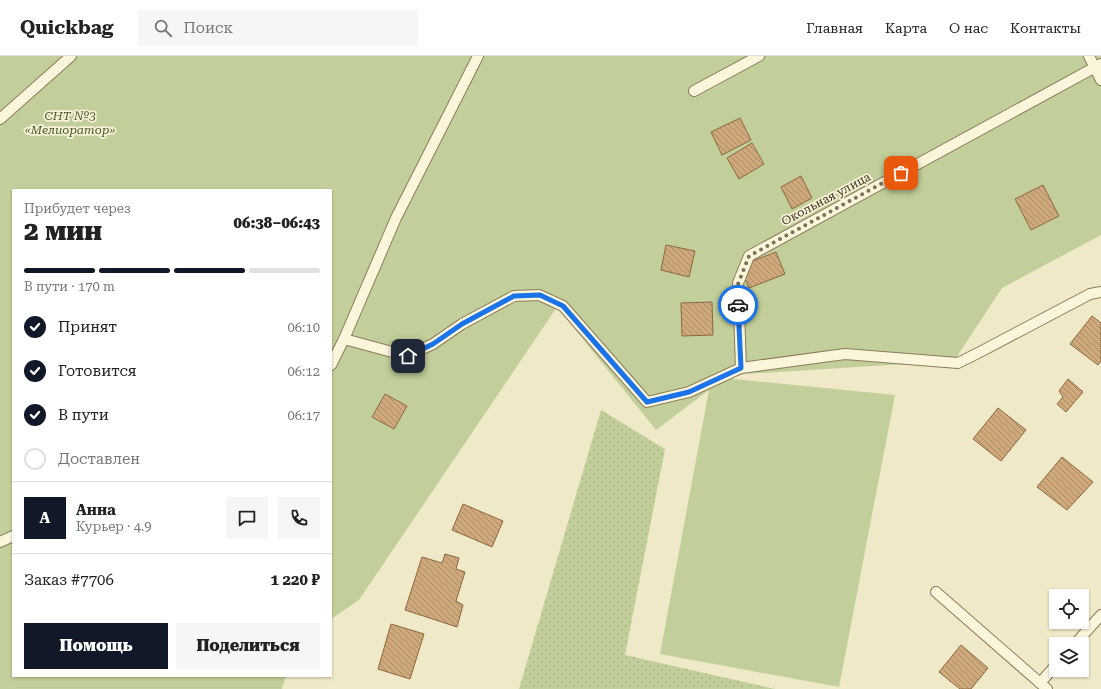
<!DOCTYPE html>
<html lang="ru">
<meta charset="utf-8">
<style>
:root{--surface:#fff;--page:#f6f6f6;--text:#222;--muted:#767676;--line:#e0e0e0;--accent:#111827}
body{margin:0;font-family:"Roboto Serif",serif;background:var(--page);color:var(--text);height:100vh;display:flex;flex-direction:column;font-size:15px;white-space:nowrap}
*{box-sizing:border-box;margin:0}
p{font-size:13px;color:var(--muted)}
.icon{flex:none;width:22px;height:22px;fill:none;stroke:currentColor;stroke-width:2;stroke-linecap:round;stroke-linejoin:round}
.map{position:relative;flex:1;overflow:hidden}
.panel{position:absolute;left:12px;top:133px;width:320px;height:488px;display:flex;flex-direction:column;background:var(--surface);border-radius:0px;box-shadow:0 1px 3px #0004}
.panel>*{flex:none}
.controls{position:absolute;left:1049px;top:533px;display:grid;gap:8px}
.controls a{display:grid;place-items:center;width:40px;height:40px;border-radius:0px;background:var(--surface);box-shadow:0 1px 3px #0004;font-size:20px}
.pin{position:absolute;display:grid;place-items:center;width:34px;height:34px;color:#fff;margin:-17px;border-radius:8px;box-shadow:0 2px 6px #0006}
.courier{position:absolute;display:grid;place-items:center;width:40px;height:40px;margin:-20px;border:3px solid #1a73e8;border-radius:50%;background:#fff;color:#222;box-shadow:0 1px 5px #0007}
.head em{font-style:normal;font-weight:800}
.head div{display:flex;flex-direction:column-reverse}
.head{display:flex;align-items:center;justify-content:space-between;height:68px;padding:0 12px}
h1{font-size:26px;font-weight:800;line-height:30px}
.bar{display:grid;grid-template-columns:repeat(4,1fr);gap:6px 4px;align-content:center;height:48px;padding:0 12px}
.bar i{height:5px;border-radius:3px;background:var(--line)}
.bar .current{background:var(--accent)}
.bar p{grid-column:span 4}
.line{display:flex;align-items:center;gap:10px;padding:0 12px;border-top:1px solid var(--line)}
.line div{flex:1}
.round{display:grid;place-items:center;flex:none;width:42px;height:42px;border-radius:0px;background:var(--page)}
ol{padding:0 12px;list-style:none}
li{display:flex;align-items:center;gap:12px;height:44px}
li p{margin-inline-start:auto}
li .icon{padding:4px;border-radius:50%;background:var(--accent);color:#fff;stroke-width:4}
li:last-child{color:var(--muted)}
li i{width:22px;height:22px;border:2px solid var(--line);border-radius:50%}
.cta{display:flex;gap:8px;margin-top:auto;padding:8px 12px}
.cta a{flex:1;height:46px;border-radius:0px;background:var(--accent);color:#fff;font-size:16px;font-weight:800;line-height:46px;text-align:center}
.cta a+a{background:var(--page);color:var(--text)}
header{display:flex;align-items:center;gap:24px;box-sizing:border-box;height:56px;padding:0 20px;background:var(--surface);border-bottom:1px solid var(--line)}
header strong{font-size:19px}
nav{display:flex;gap:22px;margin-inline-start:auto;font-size:14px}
.search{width:280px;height:36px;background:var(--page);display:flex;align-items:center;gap:10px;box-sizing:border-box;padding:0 14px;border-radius:0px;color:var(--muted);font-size:15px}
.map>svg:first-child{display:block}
.grass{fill:url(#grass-dots)}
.garden{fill:#c2cf9a}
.building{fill:url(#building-back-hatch);stroke:#8c6841}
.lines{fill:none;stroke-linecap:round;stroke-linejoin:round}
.service-casing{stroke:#8c7c5c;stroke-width:12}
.service{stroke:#faf5db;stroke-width:10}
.done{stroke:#7b715a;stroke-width:4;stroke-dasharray:0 7.2}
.route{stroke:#1a73e8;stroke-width:5}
.labels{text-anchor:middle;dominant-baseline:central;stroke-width:3.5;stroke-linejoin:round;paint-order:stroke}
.park-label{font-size:12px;font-style:italic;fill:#465926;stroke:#f7f2d7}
.street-label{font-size:12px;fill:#3c3120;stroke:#f7f2d7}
</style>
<header>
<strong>Quickbag</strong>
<div class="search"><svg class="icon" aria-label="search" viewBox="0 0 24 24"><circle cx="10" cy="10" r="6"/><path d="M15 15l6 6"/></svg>Поиск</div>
<nav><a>Главная</a><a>Карта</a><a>О нас</a><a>Контакты</a></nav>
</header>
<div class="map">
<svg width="1101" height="633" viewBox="0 0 1101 633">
<defs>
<pattern id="grass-dots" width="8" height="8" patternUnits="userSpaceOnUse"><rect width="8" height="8" fill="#c2cf9a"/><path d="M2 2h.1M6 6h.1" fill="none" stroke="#a8b284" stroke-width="1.8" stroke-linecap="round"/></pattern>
<pattern id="building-back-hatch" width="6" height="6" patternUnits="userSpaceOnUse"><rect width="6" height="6" fill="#cfa97c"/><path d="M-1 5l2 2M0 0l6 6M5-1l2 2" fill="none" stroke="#a98a65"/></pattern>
</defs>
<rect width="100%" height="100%" fill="#f0e9c7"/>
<polygon class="grass" points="601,354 665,393 625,599 775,633 519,633"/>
<polygon class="garden" points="0,0 1101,0 1101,179 1002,232 954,305 728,319 724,322 895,339 839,631 660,598 709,334 656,374 557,251 359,544 331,563 331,134 13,134 13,620 286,620 282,633 0,633"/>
<g class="building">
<polygon points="740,62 751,84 722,99 711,76"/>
<polygon points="752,87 764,108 739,123 727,102"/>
<polygon points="801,120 812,142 792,153 781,131"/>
<polygon points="1043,129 1059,160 1031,174 1015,143"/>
<polygon points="666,189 695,195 689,221 661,214"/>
<polygon points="776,196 785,218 749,232 740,210"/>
<polygon points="712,246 713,279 682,280 681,247"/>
<polygon points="1092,260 1101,267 1101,305 1098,309 1070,288"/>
<polygon points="1068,323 1083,336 1066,356 1057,348 1063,341 1059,335"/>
<polygon points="385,338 407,350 394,373 372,361"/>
<polygon points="998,352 1026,374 1001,405 973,383"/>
<polygon points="1062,401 1093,426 1067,454 1037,431"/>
<polygon points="463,448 503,465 492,491 452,474"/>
<polygon points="445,498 459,502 456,513 465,516 456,545 463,549 457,571 405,554 422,501 442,507"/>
<polygon points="391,568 424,578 410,623 378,613"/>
<polygon points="961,589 988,612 971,633 960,633 939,616"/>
</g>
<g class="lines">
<g class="service-casing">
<g id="service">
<polyline points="1089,0 1101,24"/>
<polyline points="694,35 759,0"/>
<polyline points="0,63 71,0"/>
<polyline points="344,283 407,300 433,288 462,268 514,240 539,239 563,250 647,346 689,336 741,312 845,298 958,307 980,296 1090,238 1101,236"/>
<polyline points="331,309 344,283 396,162 478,0"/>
<polyline points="741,312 738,227 749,200 1101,8"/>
<polyline points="0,486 13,480"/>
<polyline points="936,536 1047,633"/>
<polyline points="1075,588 1101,559"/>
<polyline points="1040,627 1056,609"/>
</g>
</g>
<use href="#service" class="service"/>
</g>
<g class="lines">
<polyline class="done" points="738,249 738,228 749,200 901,117"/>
<polyline class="route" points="408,300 433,288 462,268 514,240 540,239 563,250 647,346 689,336 741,312 738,249"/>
</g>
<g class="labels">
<g class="park-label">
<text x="70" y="60">СНТ №3<tspan x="70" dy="14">«Мелиоратор»</tspan></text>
</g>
<g class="street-label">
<text transform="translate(826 143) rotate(-28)">Окольная улица</text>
</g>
</g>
</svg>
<div class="controls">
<a><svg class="icon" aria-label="locate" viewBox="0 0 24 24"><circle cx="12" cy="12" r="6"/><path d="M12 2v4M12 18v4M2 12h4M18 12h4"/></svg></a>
<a><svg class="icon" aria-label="layers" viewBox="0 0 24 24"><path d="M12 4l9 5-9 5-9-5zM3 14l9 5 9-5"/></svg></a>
</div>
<div class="pin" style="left:901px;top:117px;background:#ea580c"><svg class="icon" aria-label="bag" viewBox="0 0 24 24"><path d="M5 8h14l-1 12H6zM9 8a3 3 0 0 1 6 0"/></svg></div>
<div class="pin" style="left:408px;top:300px;background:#1f2937"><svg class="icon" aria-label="home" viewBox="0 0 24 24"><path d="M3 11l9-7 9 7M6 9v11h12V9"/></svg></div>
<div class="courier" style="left:738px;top:249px"><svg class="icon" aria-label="car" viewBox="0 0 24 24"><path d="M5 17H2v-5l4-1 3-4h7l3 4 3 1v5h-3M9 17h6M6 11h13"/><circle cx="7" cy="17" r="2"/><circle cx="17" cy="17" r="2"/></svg></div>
<section class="panel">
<div class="head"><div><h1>2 мин</h1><p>Прибудет через</p></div><em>06:38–06:43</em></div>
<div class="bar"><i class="current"></i><i class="current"></i><i class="current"></i><i></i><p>В пути · 170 m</p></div>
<ol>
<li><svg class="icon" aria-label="check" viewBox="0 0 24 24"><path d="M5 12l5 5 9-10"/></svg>Принят<p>06:10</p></li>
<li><svg class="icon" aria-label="check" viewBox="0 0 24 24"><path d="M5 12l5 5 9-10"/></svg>Готовится<p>06:12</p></li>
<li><svg class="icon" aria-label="check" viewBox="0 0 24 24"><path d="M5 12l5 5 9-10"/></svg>В пути<p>06:17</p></li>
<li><i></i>Доставлен</li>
</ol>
<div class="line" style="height:72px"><b class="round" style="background:var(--accent);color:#fff">А</b><div><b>Анна</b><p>Курьер · 4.9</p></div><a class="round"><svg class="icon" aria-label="chat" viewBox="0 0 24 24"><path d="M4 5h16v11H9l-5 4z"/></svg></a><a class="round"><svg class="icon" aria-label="phone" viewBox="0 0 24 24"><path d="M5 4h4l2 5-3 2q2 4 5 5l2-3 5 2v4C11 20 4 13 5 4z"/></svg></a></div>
<div class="line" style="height:52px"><div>Заказ #7706</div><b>1 220 ₽</b></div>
<div class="cta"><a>Помощь</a><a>Поделиться</a></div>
</section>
</div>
